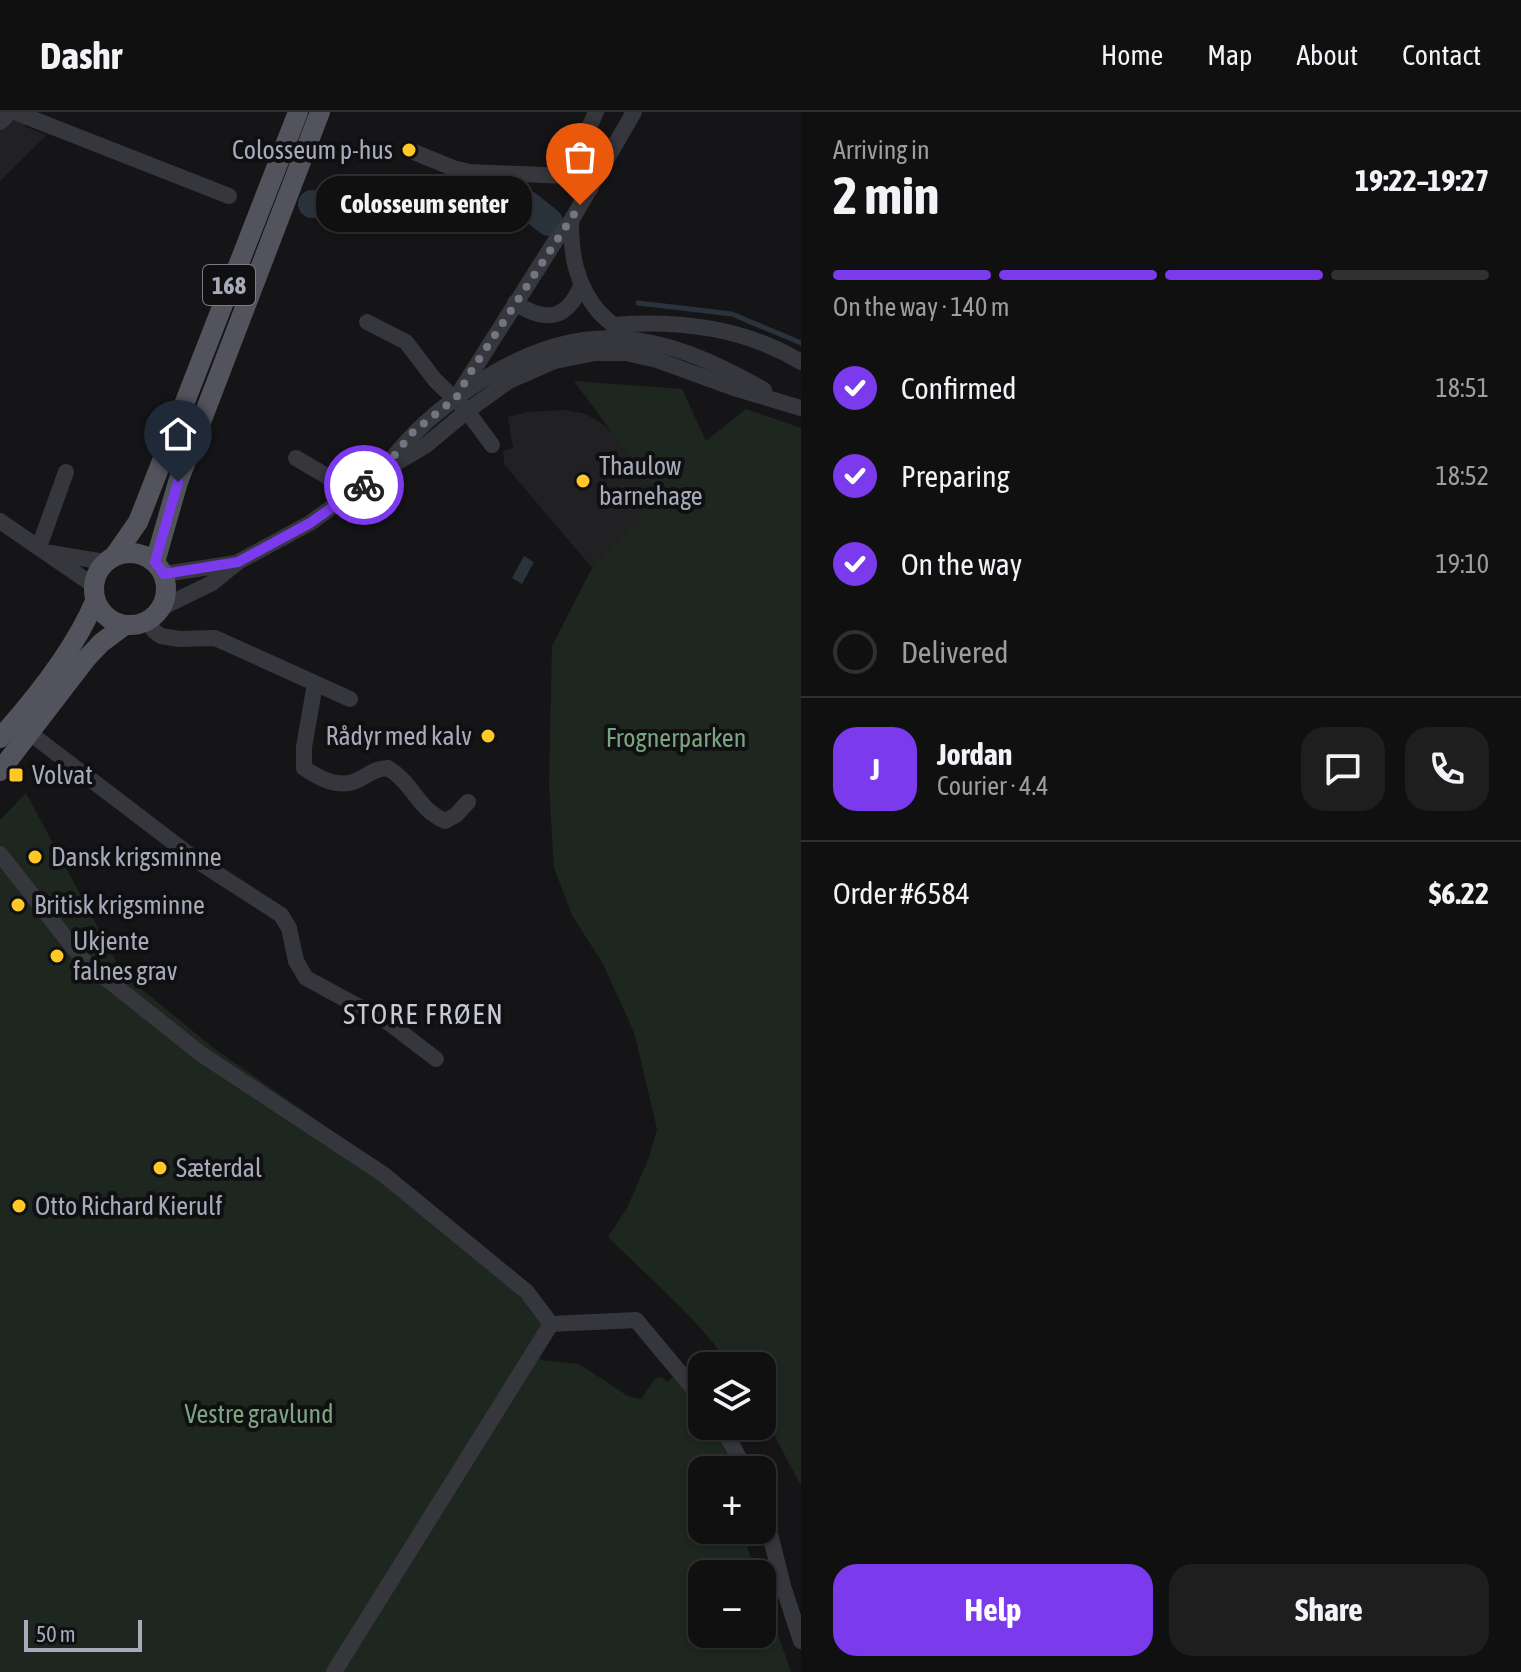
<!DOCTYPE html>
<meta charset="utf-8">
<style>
:root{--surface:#101011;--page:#1e1e1f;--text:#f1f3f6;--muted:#9c9d9f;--line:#303031;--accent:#7c3aed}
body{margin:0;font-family:"Asap Condensed",sans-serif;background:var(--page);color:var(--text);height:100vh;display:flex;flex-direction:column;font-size:30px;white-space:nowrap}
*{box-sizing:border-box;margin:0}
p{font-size:26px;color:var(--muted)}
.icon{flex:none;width:44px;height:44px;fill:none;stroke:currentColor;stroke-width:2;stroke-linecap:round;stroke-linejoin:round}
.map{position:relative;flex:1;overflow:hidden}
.sheet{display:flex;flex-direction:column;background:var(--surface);width:720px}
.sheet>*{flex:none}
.buttons{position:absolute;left:688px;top:1240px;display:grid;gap:16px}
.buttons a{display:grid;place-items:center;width:88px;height:88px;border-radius:16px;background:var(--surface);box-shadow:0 2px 6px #0004,0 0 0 2px var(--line);font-size:40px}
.scale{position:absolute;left:24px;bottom:20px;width:118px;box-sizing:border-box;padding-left:8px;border:4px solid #a6aab9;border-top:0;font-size:22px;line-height:28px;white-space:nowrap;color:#a6aab9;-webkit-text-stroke:6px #101012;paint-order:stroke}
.pin{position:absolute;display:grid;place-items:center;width:68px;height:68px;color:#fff;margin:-82px -34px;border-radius:50% 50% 50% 0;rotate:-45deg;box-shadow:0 0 8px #0007}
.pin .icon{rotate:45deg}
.courier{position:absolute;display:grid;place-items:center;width:80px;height:80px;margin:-40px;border:6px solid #7c3aed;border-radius:50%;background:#fff;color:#222;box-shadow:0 2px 10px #0007}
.bubble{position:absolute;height:56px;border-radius:24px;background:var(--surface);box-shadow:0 2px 6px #0004,0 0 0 2px var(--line);font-size:26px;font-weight:700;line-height:56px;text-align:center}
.head em{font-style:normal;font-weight:700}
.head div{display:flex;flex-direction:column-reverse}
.head{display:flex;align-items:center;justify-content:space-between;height:136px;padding:0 32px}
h1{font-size:52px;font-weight:700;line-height:60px}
.bar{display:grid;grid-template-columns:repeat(4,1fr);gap:12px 8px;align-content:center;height:96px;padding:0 32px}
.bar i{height:10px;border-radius:6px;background:var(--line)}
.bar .active{background:var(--accent)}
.bar p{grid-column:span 4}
.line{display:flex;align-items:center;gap:20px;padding:0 32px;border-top:2px solid var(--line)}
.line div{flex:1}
.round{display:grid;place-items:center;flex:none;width:84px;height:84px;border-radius:24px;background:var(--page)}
ol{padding:0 32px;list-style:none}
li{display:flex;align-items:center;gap:24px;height:88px}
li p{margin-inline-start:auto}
li .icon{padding:8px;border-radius:50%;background:var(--accent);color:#fff;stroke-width:4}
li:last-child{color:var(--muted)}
li i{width:44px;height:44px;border:4px solid var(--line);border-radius:50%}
.action{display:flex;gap:16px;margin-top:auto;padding:16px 32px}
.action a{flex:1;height:92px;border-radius:24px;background:var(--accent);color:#fff;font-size:32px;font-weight:700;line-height:92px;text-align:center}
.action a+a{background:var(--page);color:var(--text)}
header{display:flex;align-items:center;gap:48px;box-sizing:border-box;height:112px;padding:0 40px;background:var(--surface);border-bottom:2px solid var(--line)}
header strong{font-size:38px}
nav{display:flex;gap:44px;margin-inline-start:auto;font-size:28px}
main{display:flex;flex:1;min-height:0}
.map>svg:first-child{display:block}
.built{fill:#212124}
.green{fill:#1d261f}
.water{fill:#2a333c}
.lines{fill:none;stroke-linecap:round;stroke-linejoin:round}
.stream{stroke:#2a333c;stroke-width:5}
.river{stroke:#2a333c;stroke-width:28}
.minor{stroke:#36363d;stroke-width:16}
.major{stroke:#52535c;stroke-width:20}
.done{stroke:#737680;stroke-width:8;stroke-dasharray:0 14.4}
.route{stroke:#7c3aed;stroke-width:10}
.poi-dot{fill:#ffc826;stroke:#101012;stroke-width:3}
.labels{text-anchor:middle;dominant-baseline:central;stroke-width:8;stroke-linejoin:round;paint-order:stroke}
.shield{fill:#101012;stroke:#797c87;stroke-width:2}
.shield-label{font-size:24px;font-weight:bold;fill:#a6aab9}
.poi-label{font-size:26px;fill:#a6aab9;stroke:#101012;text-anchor:start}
.park-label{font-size:26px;fill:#7ba581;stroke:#101012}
.neighbourhood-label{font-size:28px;letter-spacing:2px;fill:#c7cad4;stroke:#101012}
</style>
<header>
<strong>Dashr</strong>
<nav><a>Home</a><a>Map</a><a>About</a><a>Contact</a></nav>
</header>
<main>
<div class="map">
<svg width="801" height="1560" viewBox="0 0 801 1560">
<rect width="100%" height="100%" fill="#151517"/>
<g class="built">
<polygon points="0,0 36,0 24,14 47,23 0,69"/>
<polygon points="565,298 586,302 604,313 618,326 659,385 592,456 504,352 503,339 513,336 508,305 527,300"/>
</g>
<g class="green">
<path d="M 574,269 L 682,277 L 706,329 L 746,297 L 801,316 L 801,1374 L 762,1300 L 762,1254 L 731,1254 C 697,1206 649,1166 608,1125 L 627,1096 L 648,1048 L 657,1017 L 634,920 L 603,852 L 572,803 L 554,756 L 549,672 L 552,534 L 592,456 L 659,384 Z"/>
<polygon points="26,681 123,862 215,937 321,1011 551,1212 537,1233 541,1248 579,1252 628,1284 641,1287 655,1267 662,1265 667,1270 674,1264 702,1301 702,1314 711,1314 719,1325 734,1358 702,1358 702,1418 760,1418 762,1425 746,1432 757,1462 702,1462 702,1522 762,1522 762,1477 791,1560 0,1560 0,708"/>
</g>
<polygon class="water" points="524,444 534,450 522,472 512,466"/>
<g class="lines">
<polyline class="stream" points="638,191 732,202 801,231"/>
<polyline class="river" points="312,92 434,94 505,87 528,93 549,110"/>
<g class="minor">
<polyline points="15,0 229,84"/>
<polyline points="0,10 10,0"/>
<polyline points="409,38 453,56 470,60 567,64 590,77"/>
<polyline points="562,39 599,62"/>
<polyline points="567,64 596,0"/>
<path d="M 571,109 C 571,143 576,173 599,200 C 605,206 612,212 618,218"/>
<path d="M 515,191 C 545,210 566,209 581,174"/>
<polyline points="367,210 406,230 435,268 467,299 492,333"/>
<path d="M 613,213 C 678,208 744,215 801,250"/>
<polyline points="459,281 556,128 571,109 634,0"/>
<polyline points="296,346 335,369 346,386"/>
<path d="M 388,352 C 413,319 439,297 473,274 C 578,203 659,217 764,278"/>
<polyline points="0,409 93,473"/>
<polyline points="39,435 66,360"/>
<polyline points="50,441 105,450"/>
<polyline points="164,462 236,451"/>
<polyline points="161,496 212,471 238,450 310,411 382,359 425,334 467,299 509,269 555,249 595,241 626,241 657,248 734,276 801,296"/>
<polyline points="148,509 154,519 161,524 179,527 215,526 350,587"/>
<path d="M 315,572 L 304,635 L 304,656 C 320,667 339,677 358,668 C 370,662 374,657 388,656 C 415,673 417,697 445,709 L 456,703 L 468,690"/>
<polyline points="31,622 199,750 281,803 289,816 296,849 306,866 389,911 436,947"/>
<polyline points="0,742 83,848 201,942 383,1062 527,1180 551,1212"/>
<polyline points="551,1212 636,1208 702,1287"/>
<polyline points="721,1314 746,1358"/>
<polyline points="762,1390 783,1474 801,1529"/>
<polyline points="334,1560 551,1212"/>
</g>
<g class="major">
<circle cx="130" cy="477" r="36"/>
<polyline points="115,443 138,410 144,395 298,0"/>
<polyline points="155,450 178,370 320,0"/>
<path d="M 0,626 C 35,587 75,537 95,489"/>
<polyline points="0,659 86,547 101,531 125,513"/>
</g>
</g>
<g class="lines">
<polyline class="done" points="364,373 382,359 412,321 456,286 472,258 580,93"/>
<polyline class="route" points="178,370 155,450 164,462 238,450 310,411 364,373"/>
</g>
<g class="poi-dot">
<circle cx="409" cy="38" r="8"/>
<circle cx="583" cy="369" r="8"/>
<circle cx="488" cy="624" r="8"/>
<rect x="8" y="655" width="16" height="16" rx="4"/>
<circle cx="35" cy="745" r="8"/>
<circle cx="18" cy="793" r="8"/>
<circle cx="57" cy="844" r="8"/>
<circle cx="160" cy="1056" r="8"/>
<circle cx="19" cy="1094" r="8"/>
</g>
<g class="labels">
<rect class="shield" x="203" y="153" width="52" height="40" rx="6"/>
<g class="shield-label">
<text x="229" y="173">168</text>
</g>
<g class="poi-label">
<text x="393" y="38" text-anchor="end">Colosseum p-hus</text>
<text x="599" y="354">Thaulow<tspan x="599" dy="30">barnehage</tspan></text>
<text x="472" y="624" text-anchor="end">Rådyr med kalv</text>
<text x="32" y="663">Volvat</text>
<text x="51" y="745">Dansk krigsminne</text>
<text x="34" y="793">Britisk krigsminne</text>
<text x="73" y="829">Ukjente<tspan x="73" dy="30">falnes grav</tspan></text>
<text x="176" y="1056">Sæterdal</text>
<text x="35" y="1094">Otto Richard Kierulf</text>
</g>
<g class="park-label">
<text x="676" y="626">Frognerparken</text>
<text x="259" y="1302">Vestre gravlund</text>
</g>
<g class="neighbourhood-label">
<text x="424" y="902">STORE FRØEN</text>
</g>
</g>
</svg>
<div class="buttons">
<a><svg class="icon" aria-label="layers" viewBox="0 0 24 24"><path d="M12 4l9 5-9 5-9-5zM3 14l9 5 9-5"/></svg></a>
<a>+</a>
<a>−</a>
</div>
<div class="scale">50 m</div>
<div class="pin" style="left:580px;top:93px;background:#ea580c"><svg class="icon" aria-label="bag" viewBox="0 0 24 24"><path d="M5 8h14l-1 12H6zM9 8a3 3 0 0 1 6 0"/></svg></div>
<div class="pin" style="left:178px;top:370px;background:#1f2937"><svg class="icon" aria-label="home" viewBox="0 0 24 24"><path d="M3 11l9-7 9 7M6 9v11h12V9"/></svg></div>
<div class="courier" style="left:364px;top:373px"><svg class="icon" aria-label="bike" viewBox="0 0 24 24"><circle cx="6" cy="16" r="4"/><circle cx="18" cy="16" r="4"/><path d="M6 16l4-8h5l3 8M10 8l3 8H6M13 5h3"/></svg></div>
<div class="bubble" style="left:316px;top:64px;width:216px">Colosseum senter</div>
</div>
<section class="sheet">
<div class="head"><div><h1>2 min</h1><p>Arriving in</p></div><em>19:22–19:27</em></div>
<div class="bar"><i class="active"></i><i class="active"></i><i class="active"></i><i></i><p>On the way · 140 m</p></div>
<ol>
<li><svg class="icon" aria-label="check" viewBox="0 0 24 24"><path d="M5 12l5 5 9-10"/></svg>Confirmed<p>18:51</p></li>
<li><svg class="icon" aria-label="check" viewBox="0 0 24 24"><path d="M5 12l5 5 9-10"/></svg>Preparing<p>18:52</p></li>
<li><svg class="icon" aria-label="check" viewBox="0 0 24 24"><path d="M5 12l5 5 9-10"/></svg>On the way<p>19:10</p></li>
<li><i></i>Delivered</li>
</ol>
<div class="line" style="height:144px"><b class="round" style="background:var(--accent);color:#fff">J</b><div><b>Jordan</b><p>Courier · 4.4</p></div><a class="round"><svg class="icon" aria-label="chat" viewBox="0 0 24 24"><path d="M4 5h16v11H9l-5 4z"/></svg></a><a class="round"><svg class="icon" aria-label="phone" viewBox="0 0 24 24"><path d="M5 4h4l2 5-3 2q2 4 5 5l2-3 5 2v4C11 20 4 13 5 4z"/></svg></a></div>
<div class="line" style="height:104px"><div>Order #6584</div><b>$6.22</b></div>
<div class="action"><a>Help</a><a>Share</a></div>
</section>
</main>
